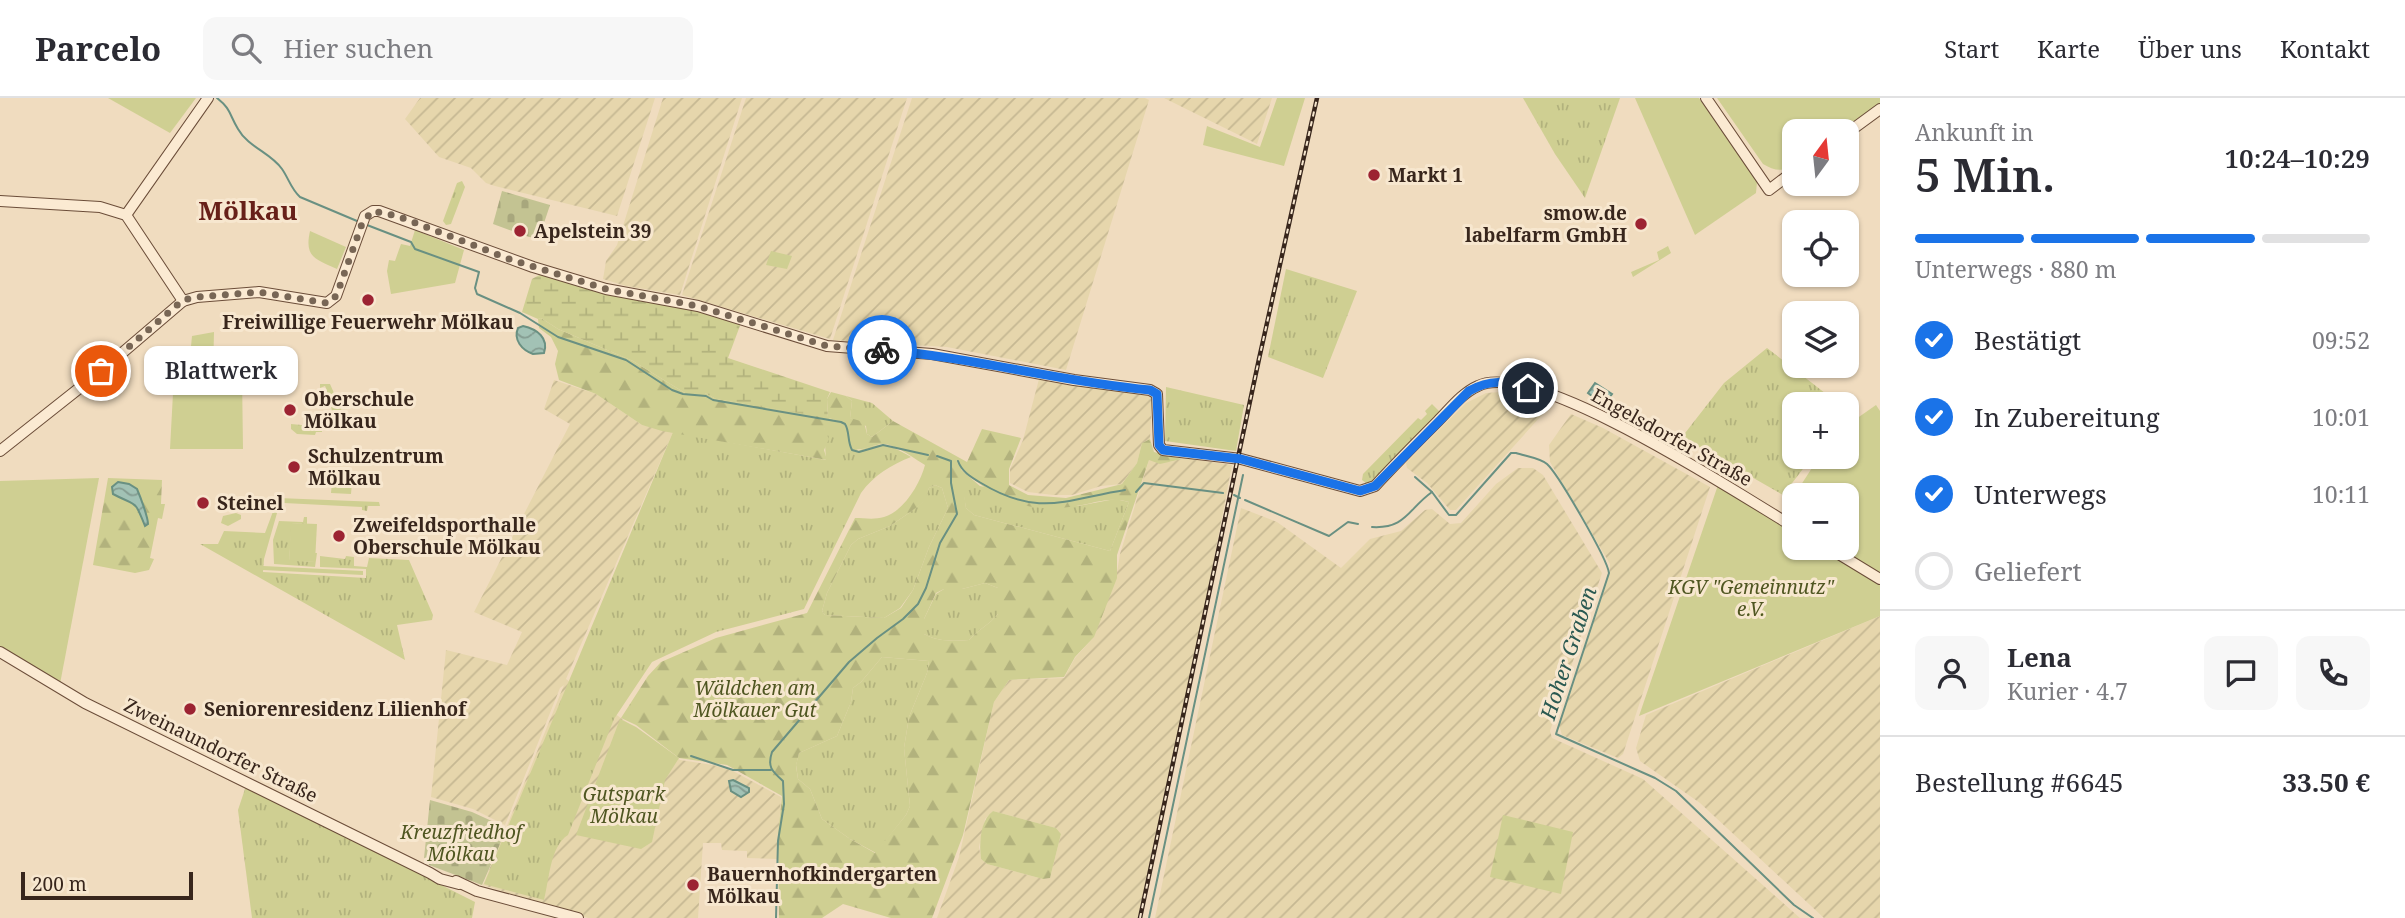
<!DOCTYPE html>
<html lang="de">
<meta charset="utf-8">
<style>
:root{--surface:#fff;--page:#f7f7f7;--text:#2b2b33;--muted:#7c7c81;--line:#e1e1e2;--accent:#1a73e8}
body{margin:0;font-family:"Noto Serif",serif;background:var(--page);color:var(--text);height:100vh;display:flex;flex-direction:column;font-size:26px;white-space:nowrap}
*{box-sizing:border-box;margin:0}
p{font-size:23px;color:var(--muted)}
.icon{flex:none;width:38px;height:38px;fill:none;stroke:currentColor;stroke-width:2;stroke-linecap:round;stroke-linejoin:round}
.map{position:relative;flex:1;overflow:hidden}
.drawer{display:flex;flex-direction:column;background:var(--surface);width:525px}
.drawer>*{flex:none}
.needle{width:46px;rotate:15deg}
.buttons{position:absolute;left:1782px;top:21px;display:grid;gap:14px}
.buttons a{display:grid;place-items:center;width:77px;height:77px;border-radius:14px;background:var(--surface);box-shadow:0 2px 5px #0004;font-size:35px}
.scale{position:absolute;left:21px;bottom:18px;width:172px;box-sizing:border-box;padding-left:7px;border:4px solid #38261c;border-top:0;font-size:19px;line-height:24px;white-space:nowrap;color:#38261c;-webkit-text-stroke:5px #f7e7cf;paint-order:stroke}
.pin{position:absolute;display:grid;place-items:center;width:60px;height:60px;color:#fff;margin:-30px;border:4px solid #fff;border-radius:50%;box-shadow:0 2px 7px #0007}
.courier{position:absolute;display:grid;place-items:center;width:70px;height:70px;margin:-35px;border:5px solid #1a73e8;border-radius:50%;background:#fff;color:#222;box-shadow:0 2px 9px #0007}
.bubble{position:absolute;height:49px;border-radius:14px;background:var(--surface);box-shadow:0 2px 5px #0004;font-size:23px;font-weight:600;line-height:49px;text-align:center}
.summary em{font-style:normal;font-weight:600}
.summary div{display:flex;flex-direction:column-reverse}
.summary{display:flex;align-items:center;justify-content:space-between;height:119px;padding:0 35px}
h1{font-size:46px;font-weight:600;line-height:52px}
.bar{display:grid;grid-template-columns:repeat(4,1fr);gap:10px 7px;align-content:center;height:84px;padding:0 35px}
.bar i{height:9px;border-radius:5px;background:var(--line)}
.bar .selected{background:var(--accent)}
.bar p{grid-column:span 4}
.line{display:flex;align-items:center;gap:18px;padding:0 35px;border-top:2px solid var(--line)}
.line div{flex:1}
.round{display:grid;place-items:center;flex:none;width:74px;height:74px;border-radius:14px;background:var(--page)}
ol{padding:0 35px;list-style:none}
li{display:flex;align-items:center;gap:21px;height:77px}
li p{margin-inline-start:auto}
li .icon{padding:7px;border-radius:50%;background:var(--accent);color:#fff;stroke-width:4}
li:last-child{color:var(--muted)}
li i{width:38px;height:38px;border:4px solid var(--line);border-radius:50%}
header{display:flex;align-items:center;gap:42px;box-sizing:border-box;height:98px;padding:0 35px;background:var(--surface);border-bottom:2px solid var(--line)}
header strong{font-size:33px}
nav{display:flex;gap:38px;margin-inline-start:auto;font-size:24px}
.search{width:490px;height:63px;background:var(--page);display:flex;align-items:center;gap:18px;box-sizing:border-box;padding:0 24px;border-radius:14px;color:var(--muted);font-size:26px}
main{display:flex;flex:1;min-height:0}
.map>svg:first-child{display:block}
.farmland{fill:url(#farmland-furrows);fill-rule:evenodd}
.grass{fill:url(#grass-tufts)}
.forest{fill:url(#forest-firs);fill-rule:evenodd}
.wetland{fill:url(#wetland-marsh)}
.cemetery{fill:url(#cemetery-stones)}
.green{fill:#cfcf92;fill-rule:evenodd}
.water{fill:url(#water-waves);stroke:#699082;stroke-width:2}
.lines{fill:none;stroke-linecap:round;stroke-linejoin:round}
.stream{stroke:#699082;stroke-width:2}
.secondary-casing{stroke:#6b4d39;stroke-width:12}
.secondary{stroke:#fbead2;stroke-width:10}
.rail-casing{stroke:#38261c;stroke-width:4.5}
.rail{stroke:#f7e7cf;stroke-width:2;stroke-dasharray:5;stroke-linecap:butt}
.done{stroke:#786655;stroke-width:7;stroke-dasharray:0 12.6}
.route{stroke:#1a73e8;stroke-width:9}
.poi-dot{fill:#9c2332;stroke:#f7e7cf;stroke-width:2.5}
.labels{text-anchor:middle;dominant-baseline:central;stroke-width:6;stroke-linejoin:round;paint-order:stroke}
.poi-label{font-size:19px;font-weight:bold;fill:#38261c;stroke:#f7e7cf;text-anchor:start}
.street-label{font-size:19px;fill:#38261c;stroke:#f7e7cf}
.park-label{font-size:19px;font-style:italic;fill:#4f5621;stroke:#f7e7cf}
.water-label{font-size:21px;font-style:italic;fill:#2a5951;stroke:#f7e7cf}
.district-label{font-size:26px;font-weight:bold;fill:#672019;stroke:#f7e7cf}
</style>
<header>
<strong>Parcelo</strong>
<div class="search"><svg class="icon" aria-label="search" viewBox="0 0 24 24"><circle cx="10" cy="10" r="6"/><path d="M15 15l6 6"/></svg>Hier suchen</div>
<nav><a>Start</a><a>Karte</a><a>Über uns</a><a>Kontakt</a></nav>
</header>
<main>
<div class="map">
<svg width="1880" height="820" viewBox="0 0 1880 820">
<defs>
<pattern id="farmland-furrows" width="10" height="10" patternUnits="userSpaceOnUse" patternTransform="scale(1.75)"><rect width="10" height="10" fill="#e6d6ac"/><path d="M-1 1l2-2M0 10L10 0M9 11l2-2" fill="none" stroke="#c6b893"/></pattern>
<pattern id="grass-tufts" width="24" height="20" patternUnits="userSpaceOnUse" patternTransform="scale(1.75)"><rect width="24" height="20" fill="#cfcf92"/><path d="M3 7l-1-3M5 7V3M7 7l1-3M15 17l-1-3M17 17v-4M19 17l1-3" fill="none" stroke="#b2b27d"/></pattern>
<pattern id="forest-firs" width="22" height="20" patternUnits="userSpaceOnUse" patternTransform="scale(1.75)"><rect width="22" height="20" fill="#cfcf92"/><path d="M5 1l3.5 6h-7zM16 11l3.5 6h-7z" fill="#b2b27d"/></pattern>
<pattern id="wetland-marsh" width="20" height="14" patternUnits="userSpaceOnUse" patternTransform="scale(1.75)"><rect width="20" height="14" fill="#cfcf92"/><path d="M1 5h8M5 5V1M11 12h8M15 12V8" fill="none" stroke="#b2b27d"/></pattern>
<pattern id="cemetery-stones" width="16" height="16" patternUnits="userSpaceOnUse" patternTransform="scale(1.75)"><rect width="16" height="16" fill="#c3c392"/><path d="M2 7V4a2 2 0 0 1 4 0v3zM10 15v-3a2 2 0 0 1 4 0v3z" fill="#a8a77d"/></pattern>
<pattern id="water-waves" width="16" height="10" patternUnits="userSpaceOnUse" patternTransform="scale(1.75)"><rect width="16" height="10" fill="#a2c2b5"/><path d="M0 5q4-4 8 0t8 0" fill="none" stroke="#859d92"/></pattern>
</defs>
<rect width="100%" height="100%" fill="#f0dcbf"/>
<g class="farmland">
<polygon points="420,0 655,0 617,118 495,88 486,85 471,70 439,59 405,21"/>
<polygon points="663,0 742,0 680,197 626,188 603,181 606,163 617,147"/>
<polygon points="746,0 907,0 830,241 682,197"/>
<polygon points="912,0 1145,0 1149,2 1066,272 947,249 833,242"/>
<polygon points="1164,0 1272,0 1257,46"/>
<polygon points="1039,281 1144,296 1150,299 1152,302 1150,341 1142,345 1137,365 1122,386 1101,388 1072,397 1053,397 1028,394 1010,385 1010,371 1023,342"/>
<polygon points="554,282 596,296 642,327 673,334 566,581 680,662 713,667 733,673 781,699 777,761 747,760 747,753 722,752 721,745 703,745 698,820 588,820 483,787 564,587 560,590 505,727 473,711 431,699 446,552 507,567 522,534 474,514 570,326 544,311"/>
<polygon points="1501,294 1551,307 1456,412 1450,412 1427,385 1407,370 1406,365 1466,305 1486,295"/>
<polygon points="1571,316 1603,330 1710,389 1623,656 1618,660 1562,637 1559,627 1610,474 1610,466 1550,364 1549,347"/>
<path d="M 1184,360 L 1232,367 L 1203,519 L 1138,820 L 937,820 L 959,759 L 994,604 L 1009,582 L 1064,580 L 1075,560 L 1093,540 L 1116,480 L 1120,456 L 1149,362 L 1170,364 ZM 993,713 L 1056,730 L 1061,736 L 1050,780 L 1043,781 L 987,766 L 981,761 L 979,749 L 985,721 Z"/>
<polygon points="1518,370 1533,370 1543,377 1602,475 1550,633 1552,640 1643,681 1800,820 1155,820 1241,410 1277,424 1341,470 1370,441 1401,433 1425,412 1432,411 1450,426 1461,425 1496,386"/>
<polygon points="1880,518 1880,820 1824,820 1700,705 1640,663 1636,650 1646,617"/>
</g>
<g class="grass">
<polygon points="1523,0 1620,0 1585,100 1555,56"/>
<polygon points="462,83 465,89 451,126 446,127 443,123 457,85"/>
<polygon points="1668,148 1671,155 1633,179 1631,174 1659,162 1657,154"/>
<polygon points="1286,171 1357,193 1323,280 1268,259"/>
<polygon points="1767,250 1839,306 1794,306 1794,359 1812,359 1783,397 1682,339 1724,285"/>
<polygon points="320,286 330,286 349,329 342,332 338,324 326,323 326,318 333,319 331,308 326,308 327,293 325,288 320,290"/>
<polygon points="1166,289 1244,307 1236,353 1165,343"/>
<polygon points="846,298 872,305 893,323 872,339 867,336 866,328 850,320 852,303"/>
<polygon points="1432,306 1441,315 1373,384 1367,386 1362,382 1363,376 1418,320 1421,322 1427,316 1425,313"/>
<path d="M 828,320 C 855,327 844,333 858,353 C 881,343 890,347 911,359 C 891,367 874,377 861,395 L 804,511 L 716,534 L 652,564 L 614,621 L 568,737 C 550,748 549,783 544,802 L 484,786 L 673,334 L 826,362 L 824,331 Z"/>
<polygon points="291,326 322,329 322,334 316,334 315,337 297,336 291,331"/>
<polygon points="959,370 980,388 1078,408 1115,401 1129,404 1110,453 974,417 966,410"/>
<polygon points="935,387 942,390 948,410 929,449 913,492 900,510 884,520 825,517 822,513 827,495 851,447 858,441 890,428 909,415 924,403 929,390"/>
<polygon points="278,400 379,404 380,408 368,408 367,413 362,412 362,409 284,405 279,408 264,461 263,474 366,480 366,471 320,469 320,458 345,461 346,458 354,459 354,468 367,469 369,460 409,462 433,517 432,522 397,527 405,562 200,446 218,446 224,433 265,435"/>
<polygon points="304,419 307,419 307,426 292,425 289,462 314,464 315,455 317,455 315,469 274,466 273,442 279,423 303,424"/>
<path d="M 985,485 L 998,490 L 998,516 C 990,526 978,532 969,542 C 954,543 938,544 924,536 L 924,521 L 936,496 L 944,491 L 962,491 Z"/>
<polygon points="882,559 929,563 927,575 909,619 904,650 910,708 906,717 876,755 850,741 822,721 810,691 798,681 796,667 799,655 837,638 851,604 853,590 861,584"/>
<polygon points="249,690 475,804 472,820 252,820 238,712 245,691"/>
</g>
<g class="forest">
<polygon points="771,153 792,158 787,171 766,167"/>
<path d="M 541,220 L 558,231 L 633,263 L 685,295 L 705,295 L 716,301 L 828,319 L 827,301 L 831,294 L 846,298 L 852,303 L 850,320 L 864,324 L 867,336 L 872,339 L 893,323 L 967,364 L 982,331 L 1021,340 L 1009,371 L 1009,387 L 1028,397 L 1066,400 L 1122,386 L 1137,365 L 1142,345 L 1150,341 L 1154,354 L 1182,361 L 1160,366 L 1149,362 L 1117,457 L 1117,480 L 1094,539 L 1075,559 L 1064,579 L 1009,582 L 994,604 L 963,737 L 932,820 L 891,820 L 843,806 L 822,820 L 779,820 L 778,736 L 782,698 L 727,667 L 679,660 L 636,627 L 621,620 L 648,578 L 661,564 L 716,540 L 807,515 L 855,420 C 864,420 874,422 884,419 C 904,413 920,386 925,367 C 913,360 896,346 882,346 C 872,347 863,353 853,351 C 842,333 856,328 829,320 L 831,325 L 824,331 L 829,341 L 824,352 L 827,362 L 662,333 L 642,327 L 596,296 L 559,282 L 555,266 L 558,253 L 551,239 L 539,230 L 538,221 ZM 961,371 C 997,402 1027,416 1076,408 C 1095,405 1110,398 1129,404 L 1110,453 L 974,417 L 966,410 ZM 935,387 L 942,390 L 948,410 L 929,449 L 913,492 L 901,510 L 884,520 L 825,517 L 822,513 L 827,495 L 851,447 L 858,441 L 890,428 L 909,415 L 925,403 L 929,390 ZM 985,485 L 998,490 L 998,516 C 990,526 978,532 969,542 C 954,543 938,544 924,536 L 924,521 L 936,495 L 944,491 L 962,491 ZM 882,559 L 929,563 L 927,575 L 909,619 L 904,650 L 910,708 L 906,717 L 875,755 L 850,741 L 822,721 L 810,691 L 798,681 L 796,668 L 799,655 L 837,638 L 851,604 L 853,590 L 861,584 Z"/>
<polygon points="108,380 162,382 161,406 165,406 162,421 158,420 150,460 154,461 149,472 135,475 93,467"/>
<path d="M 993,713 L 1056,730 L 1061,736 L 1050,780 L 1043,781 L 987,766 L 981,761 C 979,746 980,722 993,713 Z"/>
<polygon points="1503,717 1573,734 1561,796 1490,779"/>
</g>
<polygon class="wetland" points="543,175 674,205 741,225 728,260 830,294 827,301 828,320 716,301 705,295 685,295 633,263 558,231 541,220 538,221 522,214 532,181"/>
<g class="cemetery">
<polygon points="502,93 550,107 539,140 529,139 493,126"/>
<polygon points="430,702 472,714 507,730 482,787 429,767 428,761 424,760"/>
</g>
<g class="green">
<polygon points="108,0 196,0 170,35"/>
<polygon points="1277,0 1305,0 1284,68 1203,47 1207,28 1260,49"/>
<polygon points="1635,0 1699,0 1757,84 1756,95 1695,137"/>
<path d="M 1717,0 L 1880,0 L 1880,5 L 1840,33 L 1794,33 L 1794,67 C 1783,75 1773,72 1763,66 Z"/>
<polygon points="415,132 464,152 455,185 391,196 387,173 389,162 395,163 401,146 410,148"/>
<path d="M 310,133 L 346,149 L 337,171 C 316,161 304,160 310,133 Z"/>
<polygon points="214,234 213,276 242,277 243,351 170,351 175,258 190,259 192,238"/>
<path d="M 1876,307 L 1880,313 L 1880,518 L 1639,618 L 1718,387 L 1781,418 L 1819,359 L 1846,359 L 1846,328 ZM 1794,397 L 1846,397 L 1846,450 L 1794,450 Z"/>
<polygon points="99,380 60,586 0,549 0,383"/>
<polygon points="332,384 352,385 351,396 331,395"/>
<polygon points="236,415 241,417 241,421 228,428 221,425 223,418"/>
<polygon points="291,425 317,426 315,464 289,463"/>
<polygon points="263,468 363,473 363,477 263,472"/>
<polygon points="620,621 636,629 679,660 665,682 652,744 641,751 576,737"/>
</g>
<g class="water">
<path d="M 523,228 C 537,231 549,240 544,255 L 533,256 C 522,252 513,242 518,230 Z"/>
<polygon points="1595,285 1612,296 1604,307 1588,295"/>
<path d="M 118,384 L 129,386 L 137,391 C 140,398 148,419 148,426 L 145,428 C 134,400 137,409 113,396 L 112,389 Z"/>
<polygon points="733,682 749,690 749,694 741,699 731,693 729,683"/>
</g>
<g class="lines">
<g class="stream">
<path d="M 217,0 C 231,11 229,16 238,31 C 248,49 271,55 282,71 C 289,81 291,91 300,99 L 357,123"/>
<path d="M 367,127 L 411,144 L 415,151 L 479,174 L 475,190 L 477,196 L 520,215 L 558,239 L 626,262 L 672,292 L 683,296 L 706,298 L 713,302 L 841,324 L 845,326 C 850,334 847,343 852,352 L 859,354 L 883,347 L 928,357"/>
<path d="M 958,363 C 962,374 971,379 981,385 C 1039,420 1067,401 1125,392"/>
<polyline points="1415,379 1432,394"/>
<polyline points="1136,394 1144,385 1223,395"/>
<polyline points="1234,397 1240,400"/>
<polyline points="1245,402 1329,438 1348,424 1358,426"/>
<path d="M 1372,429 C 1406,431 1408,411 1432,394 L 1449,417 L 1456,417 L 1511,355 L 1516,355 C 1525,358 1540,360 1547,366 C 1558,376 1607,460 1609,475 L 1556,636 L 1655,680 L 1676,693 L 1794,807 L 1813,820"/>
<polyline points="691,658 733,672 771,672"/>
<path d="M 776,820 L 778,743 L 784,706 L 783,683 C 772,673 767,669 772,654 L 849,564 L 877,540 L 903,521 L 918,506 L 926,490 L 940,445 L 957,416 L 951,385 L 951,363 L 937,358"/>
<polyline points="1149,820 1243,377"/>
</g>
<g class="secondary-casing">
<g id="secondary">
<polyline points="1706,0 1769,92 1794,73"/>
<polyline points="1846,36 1880,11"/>
<polyline points="0,103 100,109 126,117 183,203"/>
<polyline points="126,117 208,0"/>
<path d="M 0,353 L 101,273 L 183,203 L 197,199 L 259,194 L 327,205 L 336,198 L 365,118 L 373,113 L 379,113 L 533,169 L 606,191 L 698,208 L 827,248 L 932,256 L 1074,282 L 1150,292 L 1157,296 L 1159,347 L 1163,352 L 1241,361 L 1360,393 L 1375,388 C 1395,366 1417,344 1438,323 C 1450,311 1462,295 1478,288 C 1533,260 1740,397 1794,429"/>
<polyline points="1829,450 1880,481"/>
<polyline points="0,554 85,605 430,775 440,781 459,786"/>
<polyline points="456,783 477,793 578,820"/>
</g>
</g>
<use href="#secondary" class="secondary"/>
<g class="rail-casing">
<polyline id="rail" points="1140,820 1259,261 1317,0"/>
</g>
<use href="#rail" class="rail"/>
</g>
<g class="lines">
<polyline class="done" points="101,273 183,202 197,199 259,194 327,205 332,203 337,196 363,123 373,113 397,118 512,162 606,191 698,208 827,248 882,252"/>
<path class="route" d="M 882,252 C 973,259 1060,284 1150,292 L 1157,296 L 1159,347 L 1163,352 L 1241,361 L 1360,393 L 1375,388 L 1469,293 C 1490,281 1506,283 1528,290"/>
</g>
<g class="poi-dot">
<circle cx="1374" cy="77" r="7"/>
<circle cx="1641" cy="126" r="7"/>
<circle cx="520" cy="133" r="7"/>
<circle cx="368" cy="202" r="7"/>
<circle cx="290" cy="312" r="7"/>
<circle cx="294" cy="369" r="7"/>
<circle cx="203" cy="405" r="7"/>
<circle cx="339" cy="438" r="7"/>
<circle cx="190" cy="611" r="7"/>
<circle cx="693" cy="787" r="7"/>
</g>
<g class="labels">
<g class="poi-label">
<text x="1388" y="77">Markt 1</text>
<text x="1627" y="115" text-anchor="end">smow.de<tspan x="1627" dy="22">labelfarm GmbH</tspan></text>
<text x="534" y="133">Apelstein 39</text>
<text x="368" y="224" text-anchor="middle">Freiwillige Feuerwehr Mölkau</text>
<text x="304" y="301">Oberschule<tspan x="304" dy="22">Mölkau</tspan></text>
<text x="308" y="358">Schulzentrum<tspan x="308" dy="22">Mölkau</tspan></text>
<text x="217" y="405">Steinel</text>
<text x="353" y="427">Zweifeldsporthalle<tspan x="353" dy="22">Oberschule Mölkau</tspan></text>
<text x="204" y="611">Seniorenresidenz Lilienhof</text>
<text x="707" y="776">Bauernhofkindergarten<tspan x="707" dy="22">Mölkau</tspan></text>
</g>
<g class="street-label">
<text transform="translate(1672 339) rotate(29)">Engelsdorfer Straße</text>
<text transform="translate(221 652) rotate(26)">Zweinaundorfer Straße</text>
</g>
<g class="park-label">
<text x="1751" y="489">KGV "Gemeinnutz"<tspan x="1751" dy="22">e.V.</tspan></text>
<text x="755" y="590">Wäldchen am<tspan x="755" dy="22">Mölkauer Gut</tspan></text>
<text x="624" y="696">Gutspark<tspan x="624" dy="22">Mölkau</tspan></text>
<text x="461" y="734">Kreuzfriedhof<tspan x="461" dy="22">Mölkau</tspan></text>
</g>
<g class="water-label">
<text transform="translate(1568 555) rotate(-72)">Hoher Graben</text>
</g>
<g class="district-label">
<text x="248" y="112">Mölkau</text>
</g>
</g>
</svg>
<div class="buttons">
<a><svg class="needle" viewBox="-14 -14 28 28"><path d="M0-13l5 13h-10z" fill="#e53935"/><path d="M0 13l5-13h-10z" fill="#7c7c81"/></svg></a>
<a><svg class="icon" aria-label="locate" viewBox="0 0 24 24"><circle cx="12" cy="12" r="6"/><path d="M12 2v4M12 18v4M2 12h4M18 12h4"/></svg></a>
<a><svg class="icon" aria-label="layers" viewBox="0 0 24 24"><path d="M12 4l9 5-9 5-9-5zM3 14l9 5 9-5"/></svg></a>
<a>+</a>
<a>−</a>
</div>
<div class="scale">200 m</div>
<div class="pin" style="left:101px;top:273px;background:#ea580c"><svg class="icon" aria-label="bag" viewBox="0 0 24 24"><path d="M5 8h14l-1 12H6zM9 8a3 3 0 0 1 6 0"/></svg></div>
<div class="pin" style="left:1528px;top:290px;background:#1f2937"><svg class="icon" aria-label="home" viewBox="0 0 24 24"><path d="M3 11l9-7 9 7M6 9v11h12V9"/></svg></div>
<div class="courier" style="left:882px;top:252px"><svg class="icon" aria-label="bike" viewBox="0 0 24 24"><circle cx="6" cy="16" r="4"/><circle cx="18" cy="16" r="4"/><path d="M6 16l4-8h5l3 8M10 8l3 8H6M13 5h3"/></svg></div>
<div class="bubble" style="left:144px;top:248px;width:154px">Blattwerk</div>
</div>
<section class="drawer">
<div class="summary"><div><h1>5 Min.</h1><p>Ankunft in</p></div><em>10:24–10:29</em></div>
<div class="bar"><i class="selected"></i><i class="selected"></i><i class="selected"></i><i></i><p>Unterwegs · 880 m</p></div>
<ol>
<li><svg class="icon" aria-label="check" viewBox="0 0 24 24"><path d="M5 12l5 5 9-10"/></svg>Bestätigt<p>09:52</p></li>
<li><svg class="icon" aria-label="check" viewBox="0 0 24 24"><path d="M5 12l5 5 9-10"/></svg>In Zubereitung<p>10:01</p></li>
<li><svg class="icon" aria-label="check" viewBox="0 0 24 24"><path d="M5 12l5 5 9-10"/></svg>Unterwegs<p>10:11</p></li>
<li><i></i>Geliefert</li>
</ol>
<div class="line" style="height:126px"><a class="round"><svg class="icon" aria-label="person" viewBox="0 0 24 24"><circle cx="12" cy="8" r="4"/><path d="M4 21q1-7 8-7t8 7"/></svg></a><div><b>Lena</b><p>Kurier · 4.7</p></div><a class="round"><svg class="icon" aria-label="chat" viewBox="0 0 24 24"><path d="M4 5h16v11H9l-5 4z"/></svg></a><a class="round"><svg class="icon" aria-label="phone" viewBox="0 0 24 24"><path d="M5 4h4l2 5-3 2q2 4 5 5l2-3 5 2v4C11 20 4 13 5 4z"/></svg></a></div>
<div class="line" style="height:91px"><div>Bestellung #6645</div><b>33.50 €</b></div>
</section>
</main>
